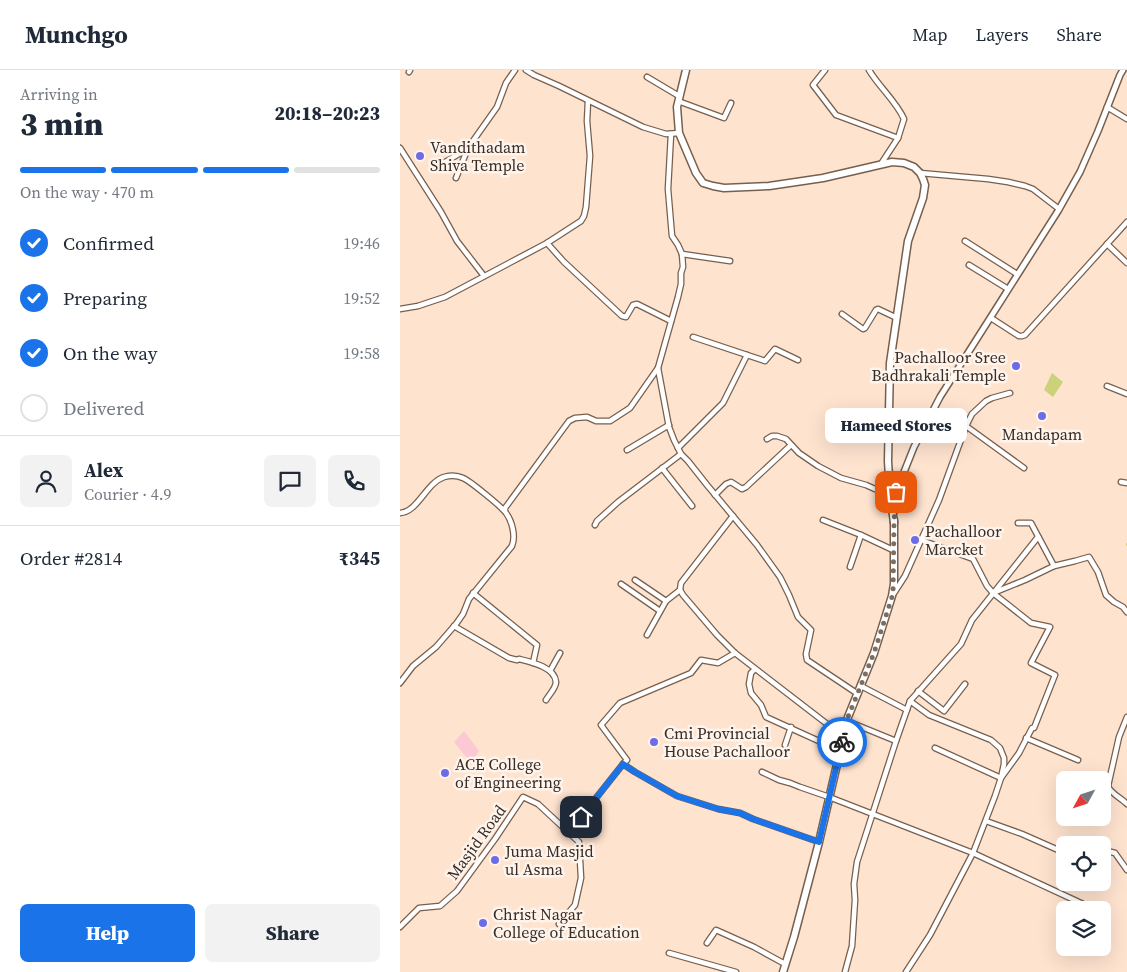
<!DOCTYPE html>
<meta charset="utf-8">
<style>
:root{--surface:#fff;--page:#f2f2f3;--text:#1f2937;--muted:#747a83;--line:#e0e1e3;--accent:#1a73e8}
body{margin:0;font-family:"Source Serif 4",serif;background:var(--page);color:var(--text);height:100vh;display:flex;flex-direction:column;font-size:19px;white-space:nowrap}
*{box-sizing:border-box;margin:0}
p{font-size:16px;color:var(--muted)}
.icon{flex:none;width:28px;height:28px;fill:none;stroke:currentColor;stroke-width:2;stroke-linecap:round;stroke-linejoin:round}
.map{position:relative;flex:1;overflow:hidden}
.sheet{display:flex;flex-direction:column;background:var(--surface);width:400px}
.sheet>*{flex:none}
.needle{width:32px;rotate:230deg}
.fabs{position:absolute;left:656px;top:701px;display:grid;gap:10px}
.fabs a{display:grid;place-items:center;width:55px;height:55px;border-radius:8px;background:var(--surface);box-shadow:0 5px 20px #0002;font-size:25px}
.pin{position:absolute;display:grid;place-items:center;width:42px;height:42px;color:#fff;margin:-21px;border-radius:10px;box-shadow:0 2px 8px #0006}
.courier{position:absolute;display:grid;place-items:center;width:50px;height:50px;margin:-25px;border:4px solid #1a73e8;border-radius:50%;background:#fff;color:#222;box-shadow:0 1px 6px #0007}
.bubble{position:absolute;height:35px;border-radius:8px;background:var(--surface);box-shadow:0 5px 20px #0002;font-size:16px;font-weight:800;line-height:35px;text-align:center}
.head em{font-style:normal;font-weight:800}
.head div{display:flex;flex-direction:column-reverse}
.head{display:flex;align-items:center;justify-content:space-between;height:85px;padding:0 20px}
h1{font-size:32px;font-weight:800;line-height:38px}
.bar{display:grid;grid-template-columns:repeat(4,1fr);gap:8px 5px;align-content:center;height:60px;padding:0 20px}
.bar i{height:6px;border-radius:4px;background:var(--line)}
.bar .current{background:var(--accent)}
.bar p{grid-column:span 4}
.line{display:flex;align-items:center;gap:12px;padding:0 20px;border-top:1px solid var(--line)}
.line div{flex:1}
.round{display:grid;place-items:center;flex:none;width:52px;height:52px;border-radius:8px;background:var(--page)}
ol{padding:0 20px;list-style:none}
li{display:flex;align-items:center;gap:15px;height:55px}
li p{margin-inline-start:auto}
li .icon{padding:5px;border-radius:50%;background:var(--accent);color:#fff;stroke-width:4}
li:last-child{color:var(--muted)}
li i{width:28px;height:28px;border:2px solid var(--line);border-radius:50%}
.cta{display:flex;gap:10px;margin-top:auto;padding:10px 20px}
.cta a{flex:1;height:58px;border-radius:8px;background:var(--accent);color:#fff;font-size:20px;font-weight:800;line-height:58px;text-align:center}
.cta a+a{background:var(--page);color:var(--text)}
header{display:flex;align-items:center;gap:30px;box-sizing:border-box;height:70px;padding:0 25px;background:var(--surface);border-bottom:1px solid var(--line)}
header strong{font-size:24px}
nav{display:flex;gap:28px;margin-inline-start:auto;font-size:18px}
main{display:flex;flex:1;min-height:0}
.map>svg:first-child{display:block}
.green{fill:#fbc8d4}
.water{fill:#cbd27a}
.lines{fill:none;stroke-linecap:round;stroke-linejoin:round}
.stream{stroke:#cbd27a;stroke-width:2}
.minor-casing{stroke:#775f4e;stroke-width:7}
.tertiary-casing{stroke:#775f4e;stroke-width:8}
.secondary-casing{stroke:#775f4e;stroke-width:9}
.minor{stroke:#fff;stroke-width:4.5}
.tertiary{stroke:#fff;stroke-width:5}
.secondary{stroke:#fff;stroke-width:6}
.done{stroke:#7d6d61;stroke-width:5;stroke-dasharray:0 9}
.route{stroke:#1a73e8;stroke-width:6}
.poi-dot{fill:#6d6ce6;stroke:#fff4ec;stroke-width:2}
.labels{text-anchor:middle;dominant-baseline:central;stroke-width:5;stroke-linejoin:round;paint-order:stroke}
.poi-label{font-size:16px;fill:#382d26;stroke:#fff4ec;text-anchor:start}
.street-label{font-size:16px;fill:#382d26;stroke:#fff4ec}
</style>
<header>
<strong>Munchgo</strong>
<nav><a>Map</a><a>Layers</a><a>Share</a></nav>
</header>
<main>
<section class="sheet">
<div class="head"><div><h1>3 min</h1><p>Arriving in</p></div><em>20:18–20:23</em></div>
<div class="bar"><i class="current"></i><i class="current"></i><i class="current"></i><i></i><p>On the way · 470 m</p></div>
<ol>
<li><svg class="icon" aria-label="check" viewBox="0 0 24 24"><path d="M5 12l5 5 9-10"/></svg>Confirmed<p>19:46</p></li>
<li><svg class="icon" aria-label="check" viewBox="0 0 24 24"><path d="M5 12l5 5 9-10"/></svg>Preparing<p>19:52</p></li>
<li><svg class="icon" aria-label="check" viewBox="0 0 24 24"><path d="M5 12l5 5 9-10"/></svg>On the way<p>19:58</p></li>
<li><i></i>Delivered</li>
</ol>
<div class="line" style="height:90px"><a class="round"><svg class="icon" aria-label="person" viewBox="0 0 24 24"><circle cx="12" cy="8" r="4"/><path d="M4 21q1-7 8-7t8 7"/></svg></a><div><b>Alex</b><p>Courier · 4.9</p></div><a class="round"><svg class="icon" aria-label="chat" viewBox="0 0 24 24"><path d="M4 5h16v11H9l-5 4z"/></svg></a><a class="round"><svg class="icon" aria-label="phone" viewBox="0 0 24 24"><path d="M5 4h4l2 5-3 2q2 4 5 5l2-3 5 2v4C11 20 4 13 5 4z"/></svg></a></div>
<div class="line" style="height:65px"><div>Order #2814</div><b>₹345</b></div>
<div class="cta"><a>Help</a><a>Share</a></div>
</section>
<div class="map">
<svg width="727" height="902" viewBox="0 0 727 902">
<rect width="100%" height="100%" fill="#fee3cf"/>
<polygon class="green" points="64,661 79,681 71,693 54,672"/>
<polygon class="water" points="652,303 663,312 653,327 644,320"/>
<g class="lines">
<polyline class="stream" points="727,474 727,475"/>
<g class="minor-casing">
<g id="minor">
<polyline points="126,0 134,5 159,16 243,57 266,64 279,63"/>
<polyline points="425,0 413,15 436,45 498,68"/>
<path d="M 469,0 C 479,17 496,31 504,49 L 498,68 L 481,94"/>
<polyline points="9,2 10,0"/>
<polyline points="247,7 279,26"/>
<polyline points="278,31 324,48 331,33"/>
<polyline points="707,37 727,49"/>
<polyline points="0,78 41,142 57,171 84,206"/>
<path d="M 34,97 C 47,92 58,85 69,77"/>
<polyline points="520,103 588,109 608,112 625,116 633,119 659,139"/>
<polyline points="56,108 68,78 97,37 106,13 115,0"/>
<polyline points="565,171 617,204"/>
<polyline points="147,173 164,192 222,246 226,247 233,235 237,234 271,251"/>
<polyline points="707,174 727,193"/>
<polyline points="282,184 330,191"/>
<polyline points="569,195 608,219"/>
<polyline points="0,239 18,236 45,227 147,173 181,151 184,146 186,137 190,86 187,51 188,31"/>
<polyline points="442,244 463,259 465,258 476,240 478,239 497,248"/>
<polyline points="591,248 619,266 622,266 625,265 727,152"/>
<polyline points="293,267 365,291 375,279 398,290"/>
<polyline points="258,298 269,357 274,370 281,384 288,391 307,415 357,475 380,507 389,525 398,547 411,560 406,584 407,590 458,624"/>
<polyline points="707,316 727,324"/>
<polyline points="566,356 624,398"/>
<polyline points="367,369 372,366 377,366 386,369 399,383 418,396 441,408 466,415 475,419 490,423"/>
<polyline points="278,378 323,333 347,285"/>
<polyline points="227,380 269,355"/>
<polyline points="262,398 292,436"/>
<polyline points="721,412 727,413"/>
<polyline points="315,425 326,414 331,412 342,419 346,417 391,375"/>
<polyline points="105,441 105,438 108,434 169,351 175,348 187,347 196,351 210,351 230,338 258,298 278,227 281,214 281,203 283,197 282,184 278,175 272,166 268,119 271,64"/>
<path d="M 0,443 C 18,442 26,413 44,407 C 51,405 57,405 63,408 C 70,411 102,437 106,443 C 112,451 116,466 112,476 L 69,529 L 63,544 L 56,554 L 36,577 L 13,596 L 0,613"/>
<polyline points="333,446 281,513 280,520 283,525 317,565 335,583 444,667"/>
<polyline points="423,450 461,465 493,480"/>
<polyline points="618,453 631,453 654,496"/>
<polyline points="195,455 197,451 218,432 281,384"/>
<polyline points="521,470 573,489 587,516 593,523 625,510 654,496 675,491 689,487 698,502 706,525 714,532 723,537 727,542"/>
<polyline points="450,497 461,465"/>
<polyline points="235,510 266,531"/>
<polyline points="221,514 260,541"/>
<polyline points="73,523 137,575 133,593"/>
<polyline points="494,523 505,506 539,430 566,356 572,344 586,331 592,328 610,323"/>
<path d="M 54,556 L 109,588 L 117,590 L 119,589 C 131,592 155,597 156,612 C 156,618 149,625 146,630"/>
<polyline points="247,565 266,531 280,520"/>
<polyline points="355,599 351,603 349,614 351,623 361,635 366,647 421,672 441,678"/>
<polyline points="150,601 160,583"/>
<polyline points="461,616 507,640"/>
<polyline points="518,621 544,641 565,614"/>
<path d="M 727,647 L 719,667 L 708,716 C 710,723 721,728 727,734"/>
<polyline points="447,651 496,671"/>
<polyline points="626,668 678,690"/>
<polyline points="385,675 391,657"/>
<polyline points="535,678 601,708 619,683 632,658 634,658 655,605 631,593 650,557 631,553 593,523"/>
<polyline points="223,694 227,690 201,655 220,633 291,603 301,590 318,593 335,583"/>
<polyline points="362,702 379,710 390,713 400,717 429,727 573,783 683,834"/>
<polyline points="586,751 622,764 665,783"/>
<polyline points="702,784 707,781 715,783 727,800"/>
<polyline points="159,854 175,835 181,808 179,772 167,761"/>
<polyline points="0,857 19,838 40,836 57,821 95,769 123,727 138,734 167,761 181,747 223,694 235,702 277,726 318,739 340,743 353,749 419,772"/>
<polyline points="307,873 316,860 354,877 385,894"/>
<polyline points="269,883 336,902"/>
<polyline points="445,902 452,876 455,830 454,814 457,792 496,671 510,631"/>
<polyline points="506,902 530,865 573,783 595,726 601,708 604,694 604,688 600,678 591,670 529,645 510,631 561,574 572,550 638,467"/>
</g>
</g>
<g class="tertiary-casing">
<polyline id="tertiary" points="496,422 514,377 540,327 658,141 680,102 698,61 720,5 723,0"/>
</g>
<g class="secondary-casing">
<g id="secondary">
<polyline points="286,0 277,37 279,63 296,103 303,113 313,116 324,118 369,116 423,108 492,92 504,93 514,97 520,103 523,109 525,115 523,128 508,171 490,293 488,391 490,423 494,453"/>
<polyline points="492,405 496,422 495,440"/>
<polyline points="383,902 394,867 419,772 448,647 474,583 492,526 494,514 494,450"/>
</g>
</g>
<use href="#minor" class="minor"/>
<use href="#tertiary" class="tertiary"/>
<use href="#secondary" class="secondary"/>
</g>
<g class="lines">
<polyline class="done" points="442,672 448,647 474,583 493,524 494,453 496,422"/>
<polyline class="route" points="181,747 223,694 235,702 277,726 318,739 340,743 353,749 419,772 442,672"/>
</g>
<g class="poi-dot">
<circle cx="20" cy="86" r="5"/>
<circle cx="616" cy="296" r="5"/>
<circle cx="642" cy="346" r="5"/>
<circle cx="515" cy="470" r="5"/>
<circle cx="254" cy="672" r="5"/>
<circle cx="45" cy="703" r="5"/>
<circle cx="95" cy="790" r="5"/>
<circle cx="83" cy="853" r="5"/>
</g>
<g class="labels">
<g class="poi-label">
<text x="30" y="77">Vandithadam<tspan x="30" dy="18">Shiva Temple</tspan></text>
<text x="606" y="287" text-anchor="end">Pachalloor Sree<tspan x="606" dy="18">Badhrakali Temple</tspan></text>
<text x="642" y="364" text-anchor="middle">Mandapam</text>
<text x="525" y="461">Pachalloor<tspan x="525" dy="18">Marcket</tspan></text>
<text x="264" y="663">Cmi Provincial<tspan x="264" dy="18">House Pachalloor</tspan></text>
<text x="55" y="694">ACE College<tspan x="55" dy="18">of Engineering</tspan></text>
<text x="105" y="781">Juma Masjid<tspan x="105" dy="18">ul Asma</tspan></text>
<text x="93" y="844">Christ Nagar<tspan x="93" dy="18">College of Education</tspan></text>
</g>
<g class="street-label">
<text transform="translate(76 772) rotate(-54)">Masjid Road</text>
</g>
</g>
</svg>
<div class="fabs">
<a><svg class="needle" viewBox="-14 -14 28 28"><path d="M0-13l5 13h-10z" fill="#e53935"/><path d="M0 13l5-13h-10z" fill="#747a83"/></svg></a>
<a><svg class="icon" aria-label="locate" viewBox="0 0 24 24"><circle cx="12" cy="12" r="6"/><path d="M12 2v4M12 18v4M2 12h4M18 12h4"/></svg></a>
<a><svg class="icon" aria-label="layers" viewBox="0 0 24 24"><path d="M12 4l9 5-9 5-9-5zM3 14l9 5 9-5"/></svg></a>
</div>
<div class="pin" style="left:496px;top:422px;background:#ea580c"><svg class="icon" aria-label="bag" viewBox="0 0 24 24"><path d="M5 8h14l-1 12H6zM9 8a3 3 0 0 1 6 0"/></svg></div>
<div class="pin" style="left:181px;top:747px;background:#1f2937"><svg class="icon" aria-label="home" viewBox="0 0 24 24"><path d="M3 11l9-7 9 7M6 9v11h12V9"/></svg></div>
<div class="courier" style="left:442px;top:672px"><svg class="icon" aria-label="bike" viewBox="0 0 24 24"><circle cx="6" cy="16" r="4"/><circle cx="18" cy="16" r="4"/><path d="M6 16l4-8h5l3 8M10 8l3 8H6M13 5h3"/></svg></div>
<div class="bubble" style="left:425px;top:338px;width:142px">Hameed Stores</div>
</div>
</main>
